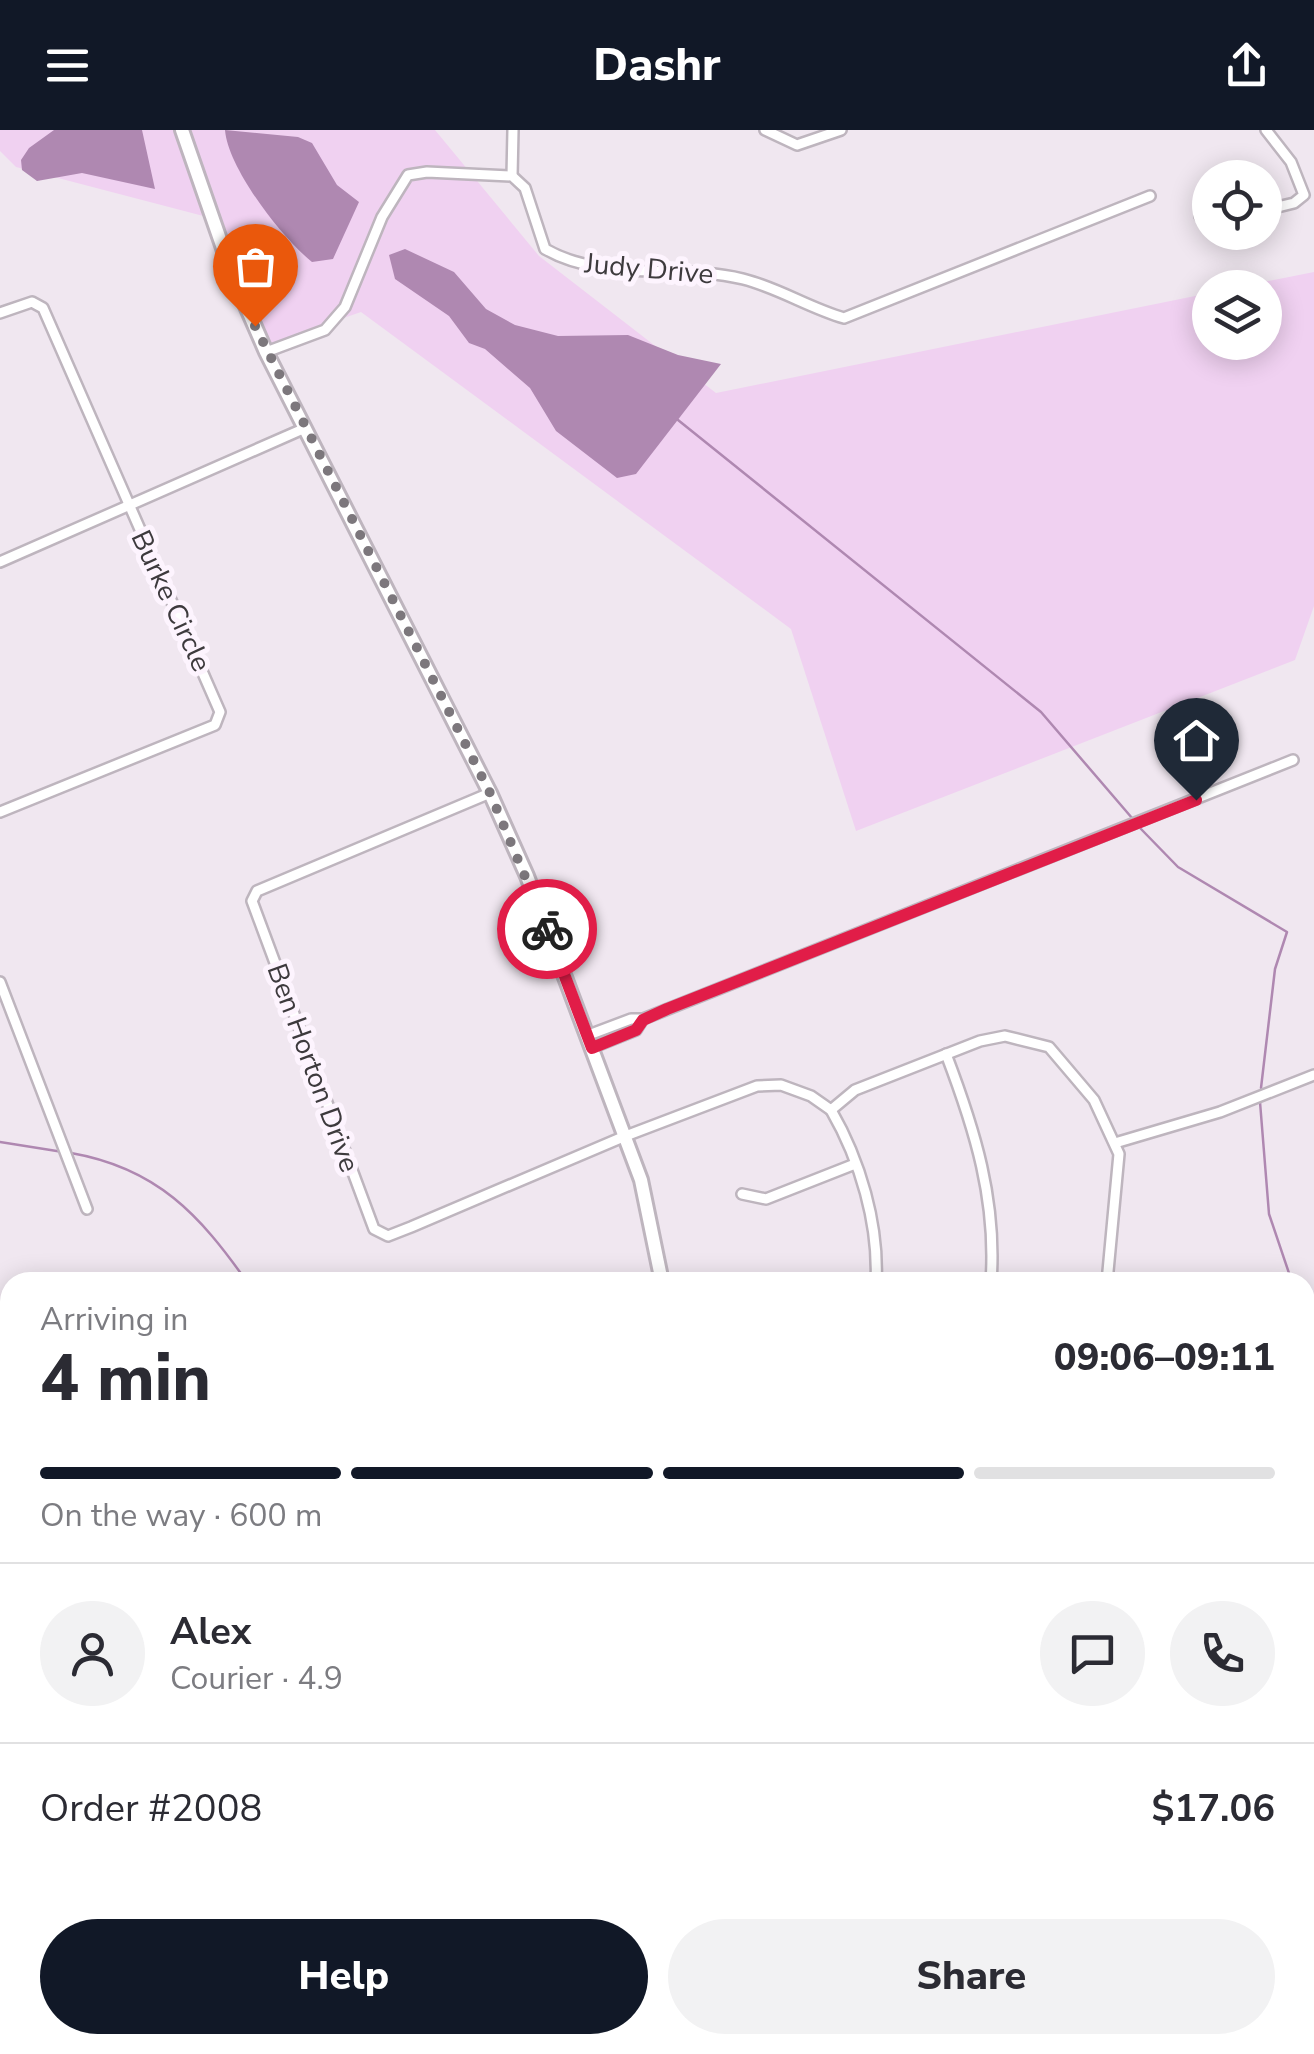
<!DOCTYPE html>
<meta charset="utf-8">
<style>
:root{--surface:#fff;--page:#f2f2f3;--text:#2b2b33;--muted:#7c7c81;--line:#e1e1e2;--accent:#111827}
body{margin:0;font-family:"Nunito Sans",sans-serif;background:var(--page);color:var(--text);height:100vh;display:flex;flex-direction:column;font-size:38px;white-space:nowrap}
*{box-sizing:border-box;margin:0}
p{font-size:32px;color:var(--muted)}
.icon{flex:none;width:55px;height:55px;fill:none;stroke:currentColor;stroke-width:2;stroke-linecap:round;stroke-linejoin:round}
.map{position:relative;flex:1;overflow:hidden}
.panel{position:absolute;left:0px;top:1142px;width:1315px;height:782px;display:flex;flex-direction:column;background:var(--surface);border-radius:30px 30px 0 0;box-shadow:0 5px 25px #0003}
.panel>*{flex:none}
.tools{position:absolute;left:1192px;top:30px;display:grid;gap:20px}
.tools a{display:grid;place-items:center;width:90px;height:90px;border-radius:50%;background:var(--surface);box-shadow:0 5px 25px #0003;font-size:50px}
.pin{position:absolute;display:grid;place-items:center;width:85px;height:85px;color:#fff;margin:-102px -42px;border-radius:50% 50% 50% 0;rotate:-45deg;box-shadow:0 0 10px #0007}
.pin .icon{rotate:45deg}
.courier{position:absolute;display:grid;place-items:center;width:100px;height:100px;margin:-50px;border:8px solid #e11d48;border-radius:50%;background:#fff;color:#222;box-shadow:0 2px 12px #0007}
.summary em{font-style:normal;font-weight:800}
.summary div{display:flex;flex-direction:column-reverse}
.summary{display:flex;align-items:center;justify-content:space-between;height:170px;padding:0 40px}
h1{font-size:65px;font-weight:800;line-height:75px}
.bar{display:grid;grid-template-columns:repeat(4,1fr);gap:15px 10px;align-content:center;height:120px;padding:0 40px}
.bar i{height:12px;border-radius:8px;background:var(--line)}
.bar .active{background:var(--accent)}
.bar p{grid-column:span 4}
.line{display:flex;align-items:center;gap:25px;padding:0 40px;border-top:2px solid var(--line)}
.line div{flex:1}
.round{display:grid;place-items:center;flex:none;width:105px;height:105px;border-radius:52px;background:var(--page)}
.cta{display:flex;gap:20px;margin-top:auto;padding:20px 40px}
.cta a{flex:1;height:115px;border-radius:60px;background:var(--accent);color:#fff;font-size:40px;font-weight:800;line-height:115px;text-align:center}
.cta a+a{background:var(--page);color:var(--text)}
header{display:flex;justify-content:space-between;align-items:center;height:130px;padding:0 40px;background:var(--accent);color:#fff;font-size:45px;font-weight:800}
.map>svg:first-child{display:block}
.green{fill:#f0d1f1}
.water{fill:#af88b1}
.lines{fill:none;stroke-linecap:round;stroke-linejoin:round}
.stream{stroke:#af88b1;stroke-width:2.5}
.minor-casing{stroke:#beb5be;stroke-width:14}
.secondary-casing{stroke:#beb5be;stroke-width:18}
.minor{stroke:#fff;stroke-width:9}
.secondary{stroke:#fff;stroke-width:12}
.done{stroke:#7c777c;stroke-width:10;stroke-dasharray:0 18}
.route{stroke:#e11d48;stroke-width:12}
.labels{text-anchor:middle;dominant-baseline:central;stroke-width:10;stroke-linejoin:round;paint-order:stroke}
.street-label{font-size:28px;fill:#3d3a3d;stroke:#fdf4fe}
</style>
<header><svg class="icon" aria-label="menu" viewBox="0 0 24 24"><path d="M4 6h16M4 12h16M4 18h16"/></svg>Dashr<svg class="icon" aria-label="share" viewBox="0 0 24 24"><path d="M12 15V3M7 8l5-5 5 5M5 13v7h14v-7"/></svg></header>
<div class="map">
<svg width="1314" height="1924" viewBox="0 0 1314 1924">
<rect width="100%" height="100%" fill="#f0e7f0"/>
<g class="green">
<polygon points="0,0 435,0 539,126 716,263 1210,163 1210,212 1265,212 1265,158 1238,157 1314,142 1314,476 1295,530 856,701 791,499 361,182 269,214 211,88 16,37 0,21"/>
<polygon points="1314,1593 1314,1924 955,1924 952,1915 1305,1915 1305,1597"/>
</g>
<g class="water">
<polygon points="54,0 142,0 155,59 82,43 37,51 22,40 21,30 29,18"/>
<path d="M 225,0 L 298,7 L 312,13 L 337,55 L 359,72 L 333,129 L 312,132 C 281,107 228,38 225,0 Z"/>
<polygon points="405,119 454,142 486,179 515,195 558,206 628,205 678,225 721,234 636,344 617,348 556,301 530,258 485,219 469,213 449,186 395,149 389,125"/>
</g>
<g class="lines">
<g class="stream">
<polyline points="678,290 1041,582 1132,688"/>
<polyline points="1141,699 1178,737 1287,802 1275,839 1261,958"/>
<polyline points="1260,972 1269,1084 1292,1152"/>
<polyline points="0,1012 63,1022"/>
<path d="M 71,1023 C 157,1038 200,1085 247,1152"/>
<polyline points="1305,1187 1314,1211"/>
<polyline points="1305,1581 1314,1554"/>
<polyline points="532,1924 532,1915"/>
<polyline points="1109,1924 1109,1915"/>
</g>
<g class="minor-casing">
<g id="minor">
<polyline points="765,0 797,15 841,0"/>
<polyline points="512,46 513,0"/>
<polyline points="1265,80 1294,73 1304,65 1291,32 1266,0"/>
<polyline points="1200,86 1210,85"/>
<polyline points="0,183 32,172 43,178 220,582 215,595 0,682"/>
<path d="M 266,222 L 325,200 L 345,177 L 382,87 L 408,45 L 427,42 L 512,46 L 525,58 L 545,119 C 604,153 678,133 743,149 C 779,158 809,178 844,188 L 1150,66"/>
<polyline points="0,432 303,299"/>
<polyline points="490,663 257,761 252,771 374,1099 388,1106 411,1097 623,1007 757,956 781,955 811,966 831,980 855,960 980,911 1005,906 1049,917 1094,970 1119,1024 1107,1152"/>
<polyline points="0,852 87,1079"/>
<polyline points="586,906 631,889 643,889 1293,630"/>
<polyline points="591,918 636,900 643,889"/>
<path d="M 946,924 C 975,1000 997,1071 991,1152"/>
<path d="M 831,980 C 860,1030 879,1094 876,1152"/>
<polyline points="1115,1013 1220,982 1314,945"/>
<polyline points="742,1064 766,1069 855,1034"/>
<polyline points="164,1152 180,1152"/>
<polyline points="0,1226 10,1221"/>
<polyline points="0,1401 10,1398"/>
<polyline points="0,1532 10,1557"/>
<polyline points="0,1755 10,1751"/>
<polyline points="1,1924 11,1915"/>
<polyline points="393,1924 400,1915"/>
<polyline points="623,1924 630,1915"/>
</g>
</g>
<g class="secondary-casing">
<g id="secondary">
<polyline points="182,0 232,144 266,222 490,663 527,746 641,1050 662,1152"/>
<polyline points="748,1915 749,1924"/>
</g>
</g>
<use href="#minor" class="minor"/>
<use href="#secondary" class="secondary"/>
</g>
<g class="lines">
<polyline class="done" points="255,196 490,663 547,799"/>
<polyline class="route" points="547,799 592,918 636,900 643,890 667,879 1196,670"/>
</g>
<g class="labels">
<g class="street-label">
<text transform="translate(649 139) rotate(5)">Judy Drive</text>
<text transform="translate(171 471) rotate(65)">Burke Circle</text>
<text transform="translate(313 938) rotate(70)">Ben Horton Drive</text>
</g>
</g>
</svg>
<div class="tools">
<a><svg class="icon" aria-label="locate" viewBox="0 0 24 24"><circle cx="12" cy="12" r="6"/><path d="M12 2v4M12 18v4M2 12h4M18 12h4"/></svg></a>
<a><svg class="icon" aria-label="layers" viewBox="0 0 24 24"><path d="M12 4l9 5-9 5-9-5zM3 14l9 5 9-5"/></svg></a>
</div>
<div class="pin" style="left:255px;top:196px;background:#ea580c"><svg class="icon" aria-label="bag" viewBox="0 0 24 24"><path d="M5 8h14l-1 12H6zM9 8a3 3 0 0 1 6 0"/></svg></div>
<div class="pin" style="left:1196px;top:670px;background:#1f2937"><svg class="icon" aria-label="home" viewBox="0 0 24 24"><path d="M3 11l9-7 9 7M6 9v11h12V9"/></svg></div>
<div class="courier" style="left:547px;top:799px"><svg class="icon" aria-label="bike" viewBox="0 0 24 24"><circle cx="6" cy="16" r="4"/><circle cx="18" cy="16" r="4"/><path d="M6 16l4-8h5l3 8M10 8l3 8H6M13 5h3"/></svg></div>
<section class="panel">
<div class="summary"><div><h1>4 min</h1><p>Arriving in</p></div><em>09:06–09:11</em></div>
<div class="bar"><i class="active"></i><i class="active"></i><i class="active"></i><i></i><p>On the way · 600 m</p></div>
<div class="line" style="height:180px"><a class="round"><svg class="icon" aria-label="person" viewBox="0 0 24 24"><circle cx="12" cy="8" r="4"/><path d="M4 21q1-7 8-7t8 7"/></svg></a><div><b>Alex</b><p>Courier · 4.9</p></div><a class="round"><svg class="icon" aria-label="chat" viewBox="0 0 24 24"><path d="M4 5h16v11H9l-5 4z"/></svg></a><a class="round"><svg class="icon" aria-label="phone" viewBox="0 0 24 24"><path d="M5 4h4l2 5-3 2q2 4 5 5l2-3 5 2v4C11 20 4 13 5 4z"/></svg></a></div>
<div class="line" style="height:130px"><div>Order #2008</div><b>$17.06</b></div>
<div class="cta"><a>Help</a><a>Share</a></div>
</section>
</div>
